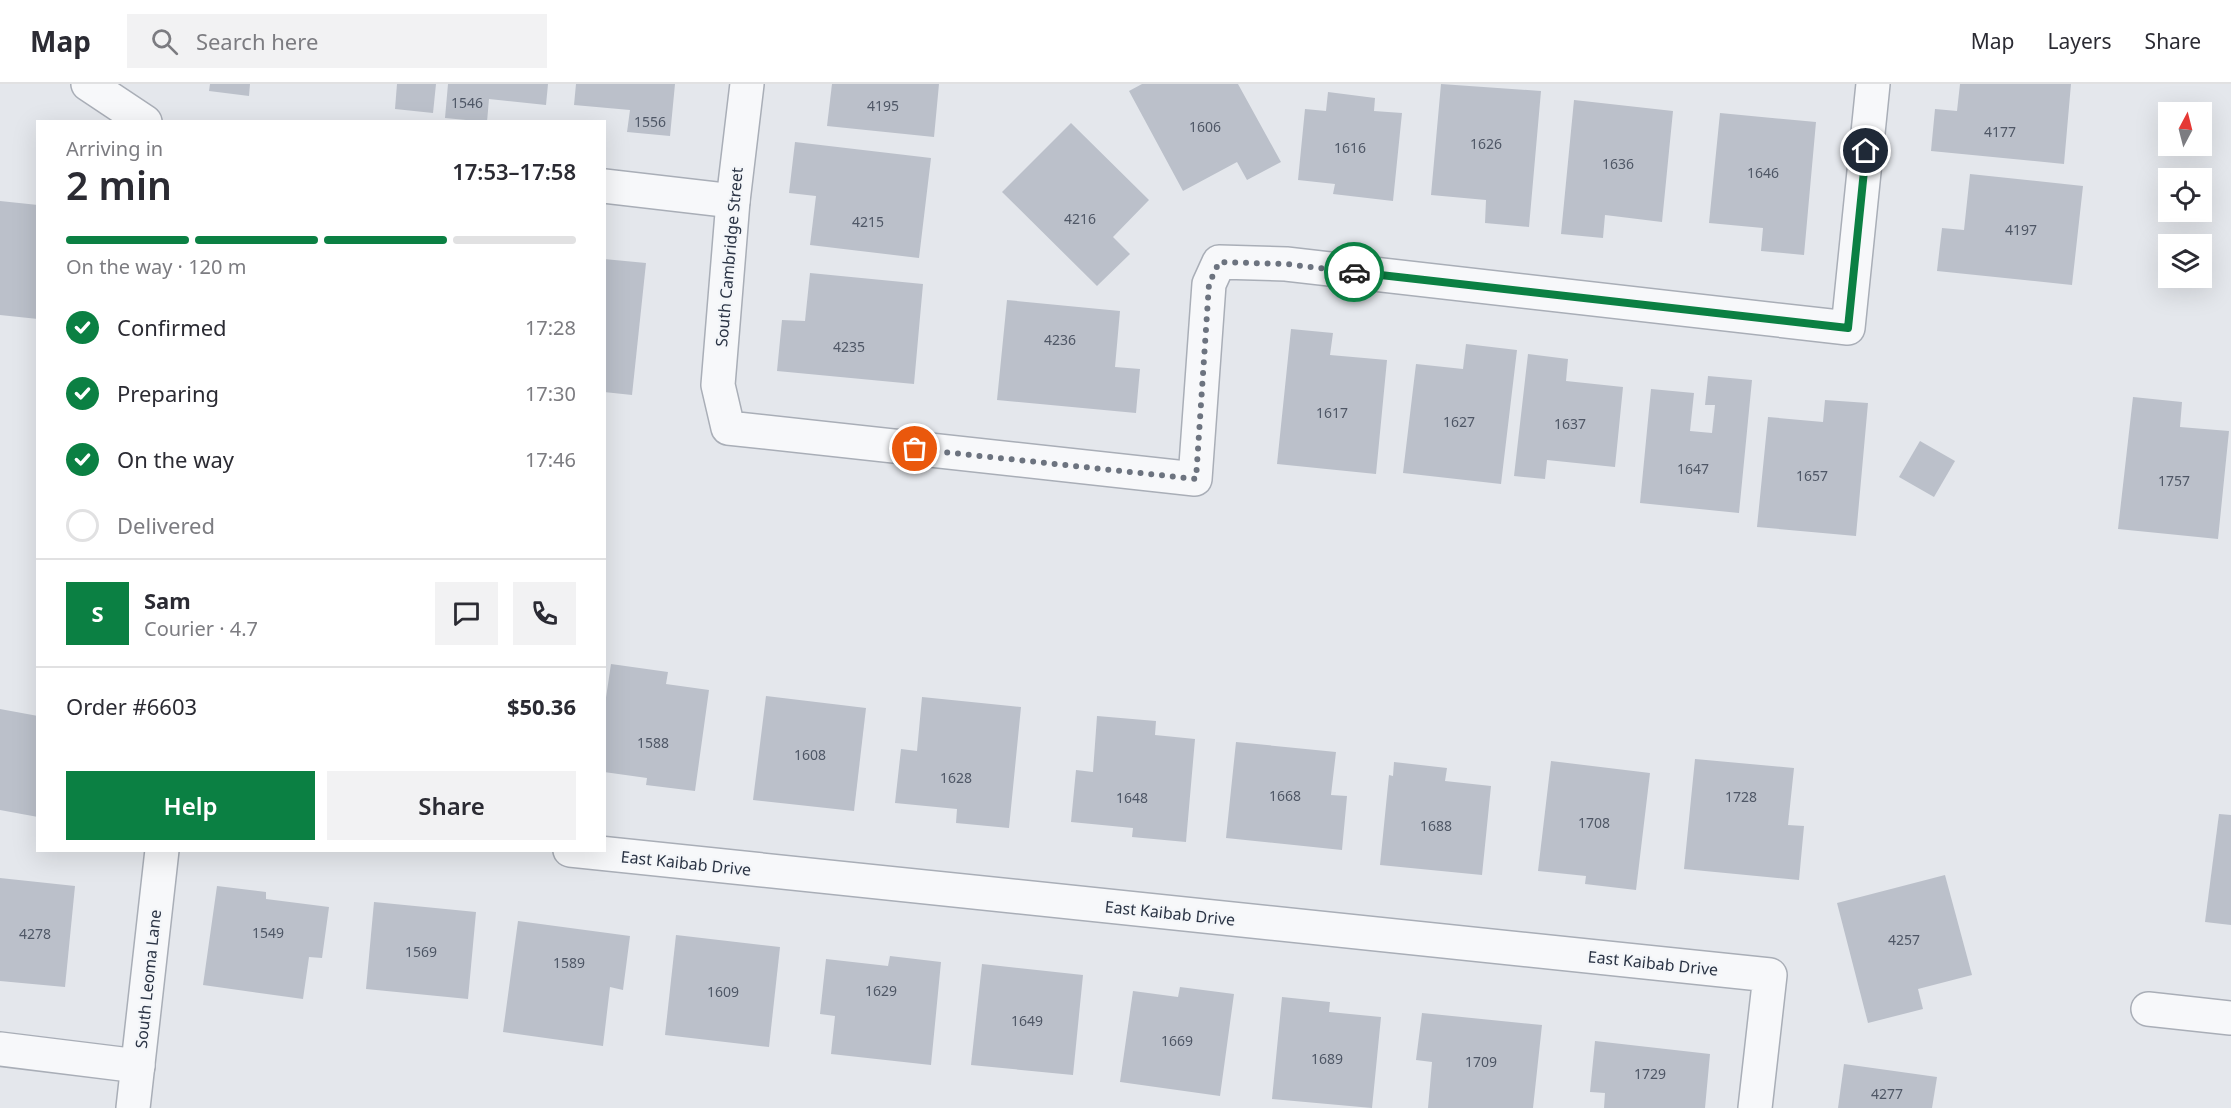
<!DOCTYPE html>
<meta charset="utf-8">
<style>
:root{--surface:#fff;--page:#f2f2f3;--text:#2b2b33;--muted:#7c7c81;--line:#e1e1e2;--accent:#0b8043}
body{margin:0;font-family:"Noto Sans",sans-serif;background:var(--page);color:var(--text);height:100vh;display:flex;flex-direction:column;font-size:22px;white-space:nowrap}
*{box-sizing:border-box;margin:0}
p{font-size:20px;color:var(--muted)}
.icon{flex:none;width:33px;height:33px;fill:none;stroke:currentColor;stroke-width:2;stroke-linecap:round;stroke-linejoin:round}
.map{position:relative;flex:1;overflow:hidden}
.drawer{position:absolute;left:36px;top:36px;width:570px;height:732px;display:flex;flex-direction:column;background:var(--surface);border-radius:0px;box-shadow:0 6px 24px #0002}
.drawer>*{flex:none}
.needle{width:39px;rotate:7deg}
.fabs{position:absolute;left:2158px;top:18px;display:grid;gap:12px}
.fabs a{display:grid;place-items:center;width:54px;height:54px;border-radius:0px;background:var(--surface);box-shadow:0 6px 24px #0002;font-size:30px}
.pin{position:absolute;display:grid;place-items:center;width:51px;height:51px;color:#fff;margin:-26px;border:3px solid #fff;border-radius:50%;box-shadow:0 2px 6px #0007}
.courier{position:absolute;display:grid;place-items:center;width:60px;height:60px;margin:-30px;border:4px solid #0b8043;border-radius:50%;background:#fff;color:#222;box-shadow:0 2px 8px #0007}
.headline em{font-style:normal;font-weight:600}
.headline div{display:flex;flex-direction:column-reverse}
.headline{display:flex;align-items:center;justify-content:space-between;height:102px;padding:0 30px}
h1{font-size:39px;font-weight:600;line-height:45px}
.bar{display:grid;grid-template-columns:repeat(4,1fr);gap:9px 6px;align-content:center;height:72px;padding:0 30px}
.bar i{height:8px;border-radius:4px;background:var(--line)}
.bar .selected{background:var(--accent)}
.bar p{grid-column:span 4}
.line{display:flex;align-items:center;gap:15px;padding:0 30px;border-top:2px solid var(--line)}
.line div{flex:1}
.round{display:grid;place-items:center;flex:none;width:63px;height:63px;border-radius:0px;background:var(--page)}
ol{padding:0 30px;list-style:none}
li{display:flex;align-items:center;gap:18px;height:66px}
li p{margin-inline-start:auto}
li .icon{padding:6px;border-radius:50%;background:var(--accent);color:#fff;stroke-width:4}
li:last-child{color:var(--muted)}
li i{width:33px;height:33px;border:3px solid var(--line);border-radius:50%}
.button{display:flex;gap:12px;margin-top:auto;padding:12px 30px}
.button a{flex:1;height:69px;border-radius:0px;background:var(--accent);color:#fff;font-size:24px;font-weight:600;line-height:69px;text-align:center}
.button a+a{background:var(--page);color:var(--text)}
header{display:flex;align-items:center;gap:36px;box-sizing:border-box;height:84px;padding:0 30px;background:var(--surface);border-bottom:2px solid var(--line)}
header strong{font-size:28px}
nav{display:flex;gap:33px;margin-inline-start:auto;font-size:21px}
.search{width:420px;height:54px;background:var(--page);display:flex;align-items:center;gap:15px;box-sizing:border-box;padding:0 21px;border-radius:0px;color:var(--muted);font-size:22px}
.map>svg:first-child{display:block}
.building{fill:#bbc0ca}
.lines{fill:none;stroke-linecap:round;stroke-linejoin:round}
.minor-casing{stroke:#a9aeb7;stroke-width:36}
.minor{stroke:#f7f8fa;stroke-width:33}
.done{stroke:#6c737f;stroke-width:6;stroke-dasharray:0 10.8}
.route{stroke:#0b8043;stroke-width:8}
.labels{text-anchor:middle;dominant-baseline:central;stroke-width:4.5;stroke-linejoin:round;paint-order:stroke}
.number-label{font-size:14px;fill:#4f5766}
.street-label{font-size:16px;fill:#2b3445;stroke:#f4f6f9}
</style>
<header>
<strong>Map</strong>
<div class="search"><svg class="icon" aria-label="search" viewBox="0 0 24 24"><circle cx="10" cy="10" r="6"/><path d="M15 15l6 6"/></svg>Search here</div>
<nav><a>Map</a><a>Layers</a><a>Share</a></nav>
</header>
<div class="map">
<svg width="2231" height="1024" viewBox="0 0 2231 1024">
<rect width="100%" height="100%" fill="#e4e7ec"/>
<g class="building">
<polygon points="210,0 250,0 249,12 209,7"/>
<polygon points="397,0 436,0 433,29 395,25"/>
<polygon points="448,0 548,0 546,21 489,15 487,38 445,34"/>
<polygon points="576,0 675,0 670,52 627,48 630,26 574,21"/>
<polygon points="832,0 939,0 934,53 827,42"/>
<polygon points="1142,0 1238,0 1281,78 1247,96 1237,78 1183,107 1129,7"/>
<polygon points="1441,0 1541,7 1529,143 1485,139 1486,116 1431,111"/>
<polygon points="1960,0 2071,0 2064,80 1931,67 1935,25 1957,27"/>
<polygon points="1328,8 1375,14 1374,27 1402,29 1393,117 1333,110 1335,100 1298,96 1305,25 1326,27"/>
<polygon points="1574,16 1673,27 1662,138 1605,131 1603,154 1561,150"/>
<polygon points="1720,29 1816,38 1804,171 1761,167 1763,144 1709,139"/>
<polygon points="1071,39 1149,116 1113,153 1130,170 1097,202 1002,108"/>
<polygon points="795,58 931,74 919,174 810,161 816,112 789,109"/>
<polygon points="1970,90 2083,102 2072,201 1937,187 1942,144 1964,146"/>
<polygon points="0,117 38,121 38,235 0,231"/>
<polygon points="604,175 646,179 632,311 604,308"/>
<polygon points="810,189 923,200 914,300 777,287 782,236 805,237"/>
<polygon points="1007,216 1120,227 1115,283 1140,285 1136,329 997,316"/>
<polygon points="1291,245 1333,249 1330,271 1387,276 1376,390 1277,380"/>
<polygon points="1466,260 1517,266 1501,400 1403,389 1416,280 1463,285"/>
<polygon points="1528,270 1568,275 1566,297 1623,303 1615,383 1547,376 1545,395 1514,392"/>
<polygon points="1708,292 1752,296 1739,429 1640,419 1651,305 1694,309 1690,347 1712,349 1715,321 1705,321"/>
<polygon points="2133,313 2182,318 2180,343 2229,347 2218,455 2118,445"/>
<polygon points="1825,316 1868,319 1856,452 1757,443 1768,333 1823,338"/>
<polygon points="1920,357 1955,377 1934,413 1899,393"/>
<polygon points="611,580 668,588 666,600 709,606 695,707 646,701 647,694 604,688 604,627"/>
<polygon points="766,612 866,624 854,727 753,716"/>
<polygon points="922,613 1021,623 1009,744 956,739 957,725 895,719 901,665 917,667"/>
<polygon points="0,625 38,632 38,733 0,726"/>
<polygon points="1097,632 1156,637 1155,651 1195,655 1186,758 1132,753 1133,744 1071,738 1076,686 1093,688"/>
<polygon points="1236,658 1336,668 1331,711 1347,712 1342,766 1226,754"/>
<polygon points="1695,675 1794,684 1788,741 1804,742 1799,796 1684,785"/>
<polygon points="1551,677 1650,689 1636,806 1585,800 1586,792 1538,787"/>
<polygon points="1394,678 1447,684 1445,697 1491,702 1482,791 1380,781 1389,691 1393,692"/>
<polygon points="2219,730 2231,731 2231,841 2205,838"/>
<polygon points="1945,791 1972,891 1918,905 1923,925 1868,939 1837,819"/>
<polygon points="0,794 75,802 65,903 0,897"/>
<polygon points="217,802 266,808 266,815 329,823 322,874 309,873 303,915 203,901"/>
<polygon points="374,818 476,828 468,915 366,905"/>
<polygon points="518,837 630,852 623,906 610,903 603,962 503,948"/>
<polygon points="676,851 780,863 769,963 665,951"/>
<polygon points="890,872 941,878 931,981 831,970 835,932 820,930 826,875 888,882"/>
<polygon points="982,880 1083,891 1073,991 971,981"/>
<polygon points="1180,903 1234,910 1220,1012 1120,998 1133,907 1178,913"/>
<polygon points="1282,913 1330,918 1329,928 1381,933 1372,1024 1272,1015"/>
<polygon points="1422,929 1542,941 1533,1024 1428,1024 1432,978 1416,976"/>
<polygon points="1595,957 1710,970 1705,1024 1604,1024 1605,1009 1590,1008"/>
<polygon points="1844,980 1937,993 1932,1024 1838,1024"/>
</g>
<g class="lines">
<g class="minor-casing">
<g id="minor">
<polyline points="88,0 145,38"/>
<polyline points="747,0 733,117 718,301 728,344 1195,395 1209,200 1219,178 1286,180 1848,244 1873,0"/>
<polyline points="604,102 733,117"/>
<polyline points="570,766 1770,891 1755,1024"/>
<polyline points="2148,925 2231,934"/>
<polyline points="0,965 138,982"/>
<polyline points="133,1024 162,766"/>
</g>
</g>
<use href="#minor" class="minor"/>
</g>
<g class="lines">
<polyline class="done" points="915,365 1196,395 1209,200 1219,178 1286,180 1354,188"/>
<polyline class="route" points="1354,188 1848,244 1866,67"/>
</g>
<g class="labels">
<g class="number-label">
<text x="467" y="18">1546</text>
<text x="883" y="21">4195</text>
<text x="650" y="37">1556</text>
<text x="1205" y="42">1606</text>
<text x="2000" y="47">4177</text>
<text x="1486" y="59">1626</text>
<text x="1350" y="63">1616</text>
<text x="1618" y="79">1636</text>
<text x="1763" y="88">1646</text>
<text x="1080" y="134">4216</text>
<text x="868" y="137">4215</text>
<text x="2021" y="145">4197</text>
<text x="1060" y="255">4236</text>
<text x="849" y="262">4235</text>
<text x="1332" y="328">1617</text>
<text x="1459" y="337">1627</text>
<text x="1570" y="339">1637</text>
<text x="1693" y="384">1647</text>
<text x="1812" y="391">1657</text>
<text x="2174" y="396">1757</text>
<text x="653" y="658">1588</text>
<text x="810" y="670">1608</text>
<text x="956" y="693">1628</text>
<text x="1285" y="711">1668</text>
<text x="1741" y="712">1728</text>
<text x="1132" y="713">1648</text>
<text x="1594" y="738">1708</text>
<text x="1436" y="741">1688</text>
<text x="268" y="848">1549</text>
<text x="35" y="849">4278</text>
<text x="1904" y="855">4257</text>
<text x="421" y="867">1569</text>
<text x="569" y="878">1589</text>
<text x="881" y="906">1629</text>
<text x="723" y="907">1609</text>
<text x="1027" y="936">1649</text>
<text x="1177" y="956">1669</text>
<text x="1327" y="974">1689</text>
<text x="1481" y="977">1709</text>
<text x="1650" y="989">1729</text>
<text x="1887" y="1009">4277</text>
</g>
<g class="street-label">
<text transform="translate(729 173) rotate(-85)">South Cambridge Street</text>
<text transform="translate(686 779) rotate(6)">East Kaibab Drive</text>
<text transform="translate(1170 829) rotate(6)">East Kaibab Drive</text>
<text transform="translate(1653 879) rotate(6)">East Kaibab Drive</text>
<text transform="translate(148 895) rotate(-84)">South Leoma Lane</text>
</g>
</g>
</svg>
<div class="fabs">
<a><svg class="needle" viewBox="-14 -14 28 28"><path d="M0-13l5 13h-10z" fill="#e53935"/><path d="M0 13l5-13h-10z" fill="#7c7c81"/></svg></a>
<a><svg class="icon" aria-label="locate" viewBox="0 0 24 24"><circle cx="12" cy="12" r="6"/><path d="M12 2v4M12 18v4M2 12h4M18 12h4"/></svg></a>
<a><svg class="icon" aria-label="layers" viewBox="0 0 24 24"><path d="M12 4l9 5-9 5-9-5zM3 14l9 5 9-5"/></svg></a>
</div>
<div class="pin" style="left:915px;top:365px;background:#ea580c"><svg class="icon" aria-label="bag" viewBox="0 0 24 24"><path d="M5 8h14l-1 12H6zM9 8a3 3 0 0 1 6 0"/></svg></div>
<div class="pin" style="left:1866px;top:67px;background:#1f2937"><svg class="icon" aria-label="home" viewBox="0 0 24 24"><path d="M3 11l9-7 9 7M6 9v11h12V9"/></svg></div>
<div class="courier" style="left:1354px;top:188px"><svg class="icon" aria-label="car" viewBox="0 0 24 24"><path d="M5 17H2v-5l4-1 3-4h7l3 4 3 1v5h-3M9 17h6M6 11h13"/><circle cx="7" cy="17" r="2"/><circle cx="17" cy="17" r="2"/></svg></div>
<section class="drawer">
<div class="headline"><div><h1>2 min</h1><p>Arriving in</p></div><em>17:53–17:58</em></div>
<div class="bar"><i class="selected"></i><i class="selected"></i><i class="selected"></i><i></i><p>On the way · 120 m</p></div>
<ol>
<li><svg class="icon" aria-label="check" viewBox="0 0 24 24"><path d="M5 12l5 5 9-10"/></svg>Confirmed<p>17:28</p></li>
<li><svg class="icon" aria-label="check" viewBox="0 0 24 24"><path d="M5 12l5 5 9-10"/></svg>Preparing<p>17:30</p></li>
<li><svg class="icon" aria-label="check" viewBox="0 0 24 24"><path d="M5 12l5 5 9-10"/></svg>On the way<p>17:46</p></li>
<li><i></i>Delivered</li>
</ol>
<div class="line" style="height:108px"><b class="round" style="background:var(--accent);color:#fff">S</b><div><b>Sam</b><p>Courier · 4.7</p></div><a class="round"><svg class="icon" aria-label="chat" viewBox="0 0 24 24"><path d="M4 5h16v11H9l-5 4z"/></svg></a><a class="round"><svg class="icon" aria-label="phone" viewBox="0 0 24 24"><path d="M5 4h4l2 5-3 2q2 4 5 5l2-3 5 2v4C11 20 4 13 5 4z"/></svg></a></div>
<div class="line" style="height:78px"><div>Order #6603</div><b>$50.36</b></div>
<div class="button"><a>Help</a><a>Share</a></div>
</section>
</div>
